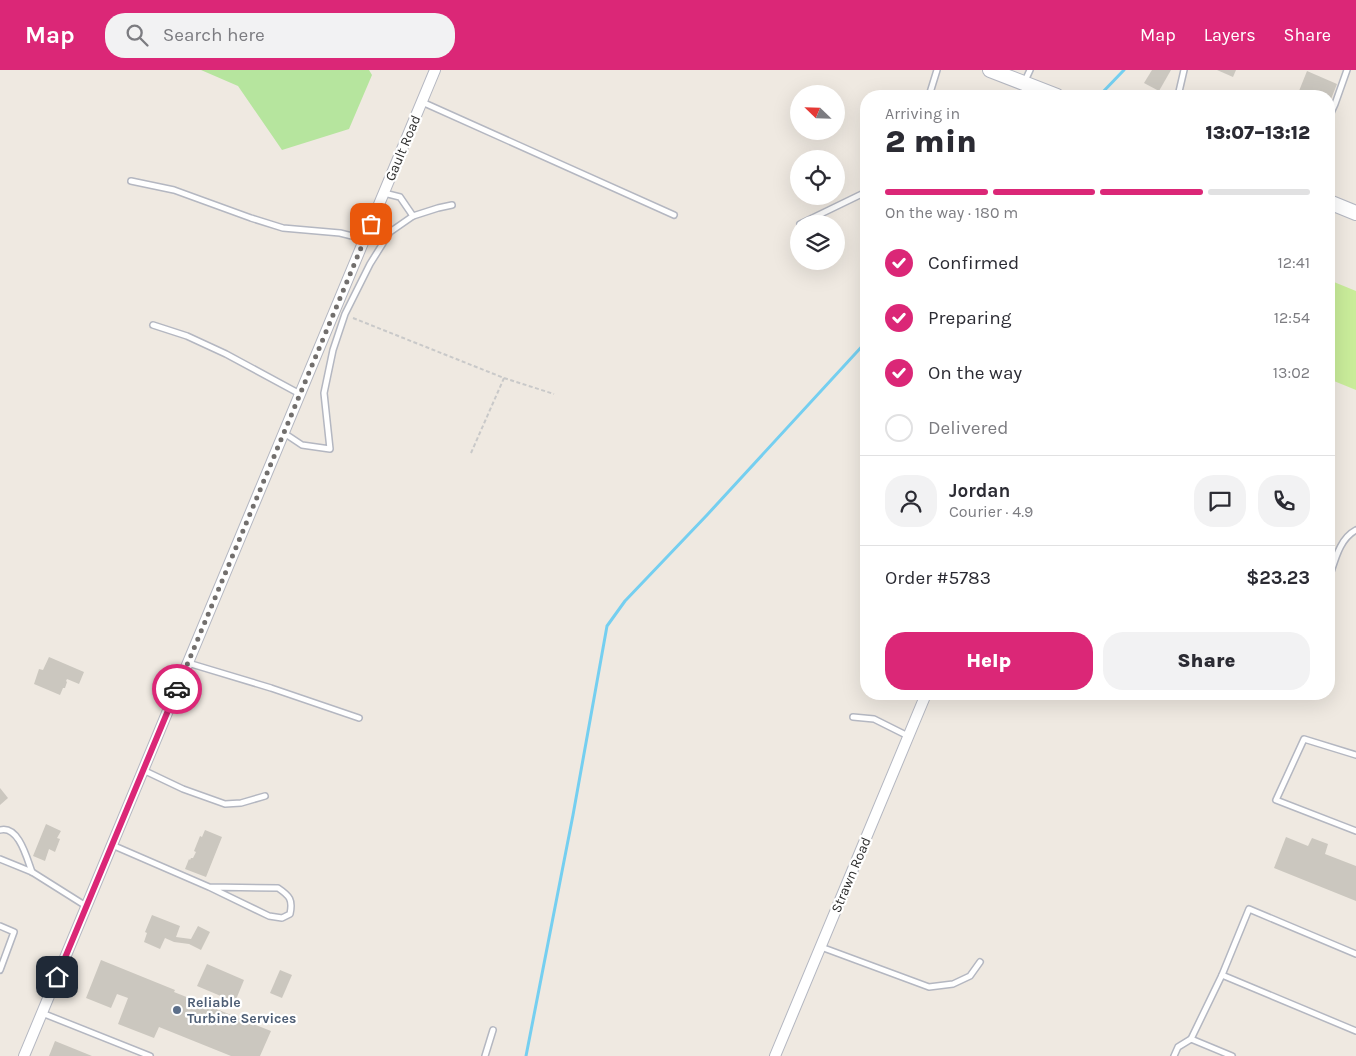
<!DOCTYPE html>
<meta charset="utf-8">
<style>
:root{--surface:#fff;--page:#f2f2f3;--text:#2b2b33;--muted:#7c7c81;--line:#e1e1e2;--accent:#db2777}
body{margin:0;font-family:Karla,sans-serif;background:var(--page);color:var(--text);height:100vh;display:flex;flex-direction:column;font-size:19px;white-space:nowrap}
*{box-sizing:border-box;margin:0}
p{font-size:16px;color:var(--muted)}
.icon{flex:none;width:28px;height:28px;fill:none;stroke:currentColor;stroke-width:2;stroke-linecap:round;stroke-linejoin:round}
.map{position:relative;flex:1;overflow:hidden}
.sheet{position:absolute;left:860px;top:20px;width:475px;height:610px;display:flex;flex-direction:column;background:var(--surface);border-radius:20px;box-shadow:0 5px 20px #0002}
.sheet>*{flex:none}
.needle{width:32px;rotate:293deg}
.buttons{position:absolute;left:790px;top:15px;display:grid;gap:10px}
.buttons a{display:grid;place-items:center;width:55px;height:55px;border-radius:50%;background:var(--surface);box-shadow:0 5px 20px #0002;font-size:25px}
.pin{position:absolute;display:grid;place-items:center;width:42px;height:42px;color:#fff;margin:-21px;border-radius:10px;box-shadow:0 2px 8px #0006}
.courier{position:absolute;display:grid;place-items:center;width:50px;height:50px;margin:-25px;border:4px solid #db2777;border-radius:50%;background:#fff;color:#222;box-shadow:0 1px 6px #0007}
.summary em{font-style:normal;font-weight:800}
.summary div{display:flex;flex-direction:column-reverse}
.summary{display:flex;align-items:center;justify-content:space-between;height:85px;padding:0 25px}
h1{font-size:32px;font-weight:800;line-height:38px}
.bar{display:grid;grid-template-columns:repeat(4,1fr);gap:8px 5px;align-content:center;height:60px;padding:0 25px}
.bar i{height:6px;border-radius:4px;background:var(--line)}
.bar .active{background:var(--accent)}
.bar p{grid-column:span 4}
.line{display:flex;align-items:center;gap:12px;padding:0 25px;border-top:1px solid var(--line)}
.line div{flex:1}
.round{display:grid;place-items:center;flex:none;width:52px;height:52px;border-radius:20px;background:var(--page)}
ol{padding:0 25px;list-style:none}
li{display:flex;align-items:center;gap:15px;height:55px}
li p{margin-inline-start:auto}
li .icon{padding:5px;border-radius:50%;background:var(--accent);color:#fff;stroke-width:4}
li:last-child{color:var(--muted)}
li i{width:28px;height:28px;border:2px solid var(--line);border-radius:50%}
.action{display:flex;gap:10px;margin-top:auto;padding:10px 25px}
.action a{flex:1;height:58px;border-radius:20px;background:var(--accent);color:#fff;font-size:20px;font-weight:800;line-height:58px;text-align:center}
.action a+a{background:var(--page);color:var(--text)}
header{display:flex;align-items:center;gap:30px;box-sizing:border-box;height:70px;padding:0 25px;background:var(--accent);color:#fff}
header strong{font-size:24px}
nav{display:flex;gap:28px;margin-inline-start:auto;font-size:18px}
.search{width:350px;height:45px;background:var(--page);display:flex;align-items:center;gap:12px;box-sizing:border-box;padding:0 18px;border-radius:20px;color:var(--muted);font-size:19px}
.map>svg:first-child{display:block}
.green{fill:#b6e59e}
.pitch{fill:#c9ec9a}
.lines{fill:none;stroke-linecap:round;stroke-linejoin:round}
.stream{stroke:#75cff0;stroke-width:3}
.building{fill:#cbc7bf}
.service-casing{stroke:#b4b7c1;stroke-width:8}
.minor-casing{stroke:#b4b7c1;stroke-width:12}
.secondary-casing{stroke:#b4b7c1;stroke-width:16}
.path{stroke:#c9c9c9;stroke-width:2;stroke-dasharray:4 2.5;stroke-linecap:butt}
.service{stroke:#fff;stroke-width:5}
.minor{stroke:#fff;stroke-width:10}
.secondary{stroke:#fff;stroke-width:14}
.done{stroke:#726f6d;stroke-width:5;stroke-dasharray:0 9}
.route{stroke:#db2777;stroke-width:6}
.service-dot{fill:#5c6f8a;stroke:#fff;stroke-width:2}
.labels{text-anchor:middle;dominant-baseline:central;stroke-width:4.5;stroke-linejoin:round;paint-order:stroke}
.street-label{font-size:14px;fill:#2e2e2e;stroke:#fff}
.service-label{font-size:14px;font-weight:bold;fill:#4e5e75;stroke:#fff;text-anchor:start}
</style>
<header>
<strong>Map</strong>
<div class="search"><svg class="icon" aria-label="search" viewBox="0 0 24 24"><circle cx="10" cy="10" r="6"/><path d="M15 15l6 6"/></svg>Search here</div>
<nav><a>Map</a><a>Layers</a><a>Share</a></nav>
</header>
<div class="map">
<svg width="1356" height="986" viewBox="0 0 1356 986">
<rect width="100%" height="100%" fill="#efe9e1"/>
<polygon class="green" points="201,0 369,0 372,5 349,59 282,80 238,16"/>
<polygon class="pitch" points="1329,210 1356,221 1356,320 1329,309"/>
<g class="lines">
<g class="stream">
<polyline points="1099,26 1124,0"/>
<polyline points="526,986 573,745 607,556 625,531 707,445 866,272"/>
</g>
</g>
<g class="building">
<polygon points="1152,0 1171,0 1159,21 1144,13"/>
<polygon points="1217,0 1236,0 1233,7"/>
<polygon points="1307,1 1337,14 1329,34 1329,26 1297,26"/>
<polygon points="49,587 84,602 79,614 67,609 66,611 67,612 65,618 63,618 60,625 34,614 39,599 43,600"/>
<polygon points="0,718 8,728 0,735"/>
<polygon points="46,754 61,761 57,768 60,769 55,782 49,779 45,791 33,786"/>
<polygon points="205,760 222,767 206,807 185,799 189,789 190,790 191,788 193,788 196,782 194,781 200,766 202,767"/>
<polygon points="1286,767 1308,776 1312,768 1328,774 1325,784 1356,796 1356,831 1274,798"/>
<polygon points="152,845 180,856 176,867 191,869 198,856 210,862 201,880 189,874 174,872 165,868 160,879 144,872 147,863 145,862"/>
<polygon points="101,890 175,920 174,922 271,961 260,986 231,986 159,957 154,968 118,954 128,928 117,924 111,938 86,928"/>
<polygon points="207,894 244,910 235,932 197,916"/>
<polygon points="280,900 292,905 282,928 270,923"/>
<polygon points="55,971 92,986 49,986"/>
</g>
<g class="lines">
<g class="service-casing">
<g id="service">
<polyline points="1024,13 1030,0"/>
<polyline points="929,26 937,0"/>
<polyline points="1178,26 1184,0"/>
<polyline points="422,32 674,145"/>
<polyline points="1329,47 1335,34 1347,0"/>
<polyline points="131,111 174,120 251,148 283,158 340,163 364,169"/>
<polyline points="384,123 400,127 413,146"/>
<polyline points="800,154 866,122"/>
<polyline points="153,255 187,266 226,284 300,324"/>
<polyline points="284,363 302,375 330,379 324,323 333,280 345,244 370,194 390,162 413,146 438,138 452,135"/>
<path d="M 1329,508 C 1335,491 1339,469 1356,460"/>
<polyline points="188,593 271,618 359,648"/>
<polyline points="853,647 874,649 908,666"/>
<polyline points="1356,685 1304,669 1276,730 1356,761"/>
<polyline points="143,700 183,719 225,734 241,733 265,726"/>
<path d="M 0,760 C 19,755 27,789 32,802"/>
<path d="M 112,775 L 209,817 L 278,818 C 290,826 293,830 290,844 L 282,848 L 269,846 L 209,817"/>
<polyline points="0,789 32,802 86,836"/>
<polyline points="0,856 14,862 0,900"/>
<polyline points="821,877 929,917 953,914 970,906 980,892"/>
<polyline points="1222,905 1356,961"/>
<polyline points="42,943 150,986"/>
<polyline points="1191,969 1222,905 1249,839 1356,884"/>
<polyline points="485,986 493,960"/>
<polyline points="1174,986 1178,977 1191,969 1232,986"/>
</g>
</g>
<g class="minor-casing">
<g id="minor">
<polyline points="24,986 435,0"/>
<polyline points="775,986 926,624"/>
</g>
</g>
<g class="secondary-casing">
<g id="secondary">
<polyline points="990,0 1057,26"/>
<polyline points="1329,132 1356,143"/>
</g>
</g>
<g class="path">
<polyline points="353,248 504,308 554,324"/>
<polyline points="471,383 504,308"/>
</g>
<use href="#service" class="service"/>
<use href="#minor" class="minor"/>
<use href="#secondary" class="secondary"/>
</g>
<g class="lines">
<polyline class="done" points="177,619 371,154"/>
<polyline class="route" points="57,907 177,619"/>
</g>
<circle class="service-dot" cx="177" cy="940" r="5"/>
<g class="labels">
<g class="street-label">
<text transform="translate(403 78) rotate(-67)">Gault Road</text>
<text transform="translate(851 805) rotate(-67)">Strawn Road</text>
</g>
<g class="service-label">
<text x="187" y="932">Reliable<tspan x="187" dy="16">Turbine Services</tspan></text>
</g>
</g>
</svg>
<div class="buttons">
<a><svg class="needle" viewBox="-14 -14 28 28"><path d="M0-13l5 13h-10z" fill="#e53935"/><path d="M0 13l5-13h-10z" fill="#7c7c81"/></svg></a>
<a><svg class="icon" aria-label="locate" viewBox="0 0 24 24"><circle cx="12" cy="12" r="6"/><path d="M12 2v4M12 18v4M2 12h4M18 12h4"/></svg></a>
<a><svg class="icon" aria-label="layers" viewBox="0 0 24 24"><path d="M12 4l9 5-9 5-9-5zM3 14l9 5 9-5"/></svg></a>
</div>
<div class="pin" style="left:371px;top:154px;background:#ea580c"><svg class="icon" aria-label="bag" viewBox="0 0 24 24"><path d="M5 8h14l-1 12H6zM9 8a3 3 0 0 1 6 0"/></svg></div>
<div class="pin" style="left:57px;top:907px;background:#1f2937"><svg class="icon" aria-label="home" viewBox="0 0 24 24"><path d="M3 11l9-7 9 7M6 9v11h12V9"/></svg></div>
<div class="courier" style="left:177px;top:619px"><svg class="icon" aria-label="car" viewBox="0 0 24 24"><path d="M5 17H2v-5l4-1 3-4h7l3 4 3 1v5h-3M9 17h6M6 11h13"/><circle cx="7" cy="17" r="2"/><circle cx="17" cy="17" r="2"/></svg></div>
<section class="sheet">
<div class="summary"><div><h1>2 min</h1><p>Arriving in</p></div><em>13:07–13:12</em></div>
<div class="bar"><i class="active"></i><i class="active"></i><i class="active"></i><i></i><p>On the way · 180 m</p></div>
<ol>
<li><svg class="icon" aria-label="check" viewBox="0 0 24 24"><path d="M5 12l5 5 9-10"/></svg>Confirmed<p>12:41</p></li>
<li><svg class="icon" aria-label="check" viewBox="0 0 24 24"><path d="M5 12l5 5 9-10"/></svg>Preparing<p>12:54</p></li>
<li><svg class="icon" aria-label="check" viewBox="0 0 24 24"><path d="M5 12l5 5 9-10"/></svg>On the way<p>13:02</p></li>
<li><i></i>Delivered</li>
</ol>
<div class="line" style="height:90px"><a class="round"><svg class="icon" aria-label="person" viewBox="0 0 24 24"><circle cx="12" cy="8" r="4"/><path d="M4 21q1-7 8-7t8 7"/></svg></a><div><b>Jordan</b><p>Courier · 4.9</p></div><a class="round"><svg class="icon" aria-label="chat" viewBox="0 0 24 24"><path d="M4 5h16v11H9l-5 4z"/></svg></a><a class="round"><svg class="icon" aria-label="phone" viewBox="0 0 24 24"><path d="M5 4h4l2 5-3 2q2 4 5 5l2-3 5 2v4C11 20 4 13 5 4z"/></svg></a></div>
<div class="line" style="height:65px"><div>Order #5783</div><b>$23.23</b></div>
<div class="action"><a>Help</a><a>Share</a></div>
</section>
</div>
